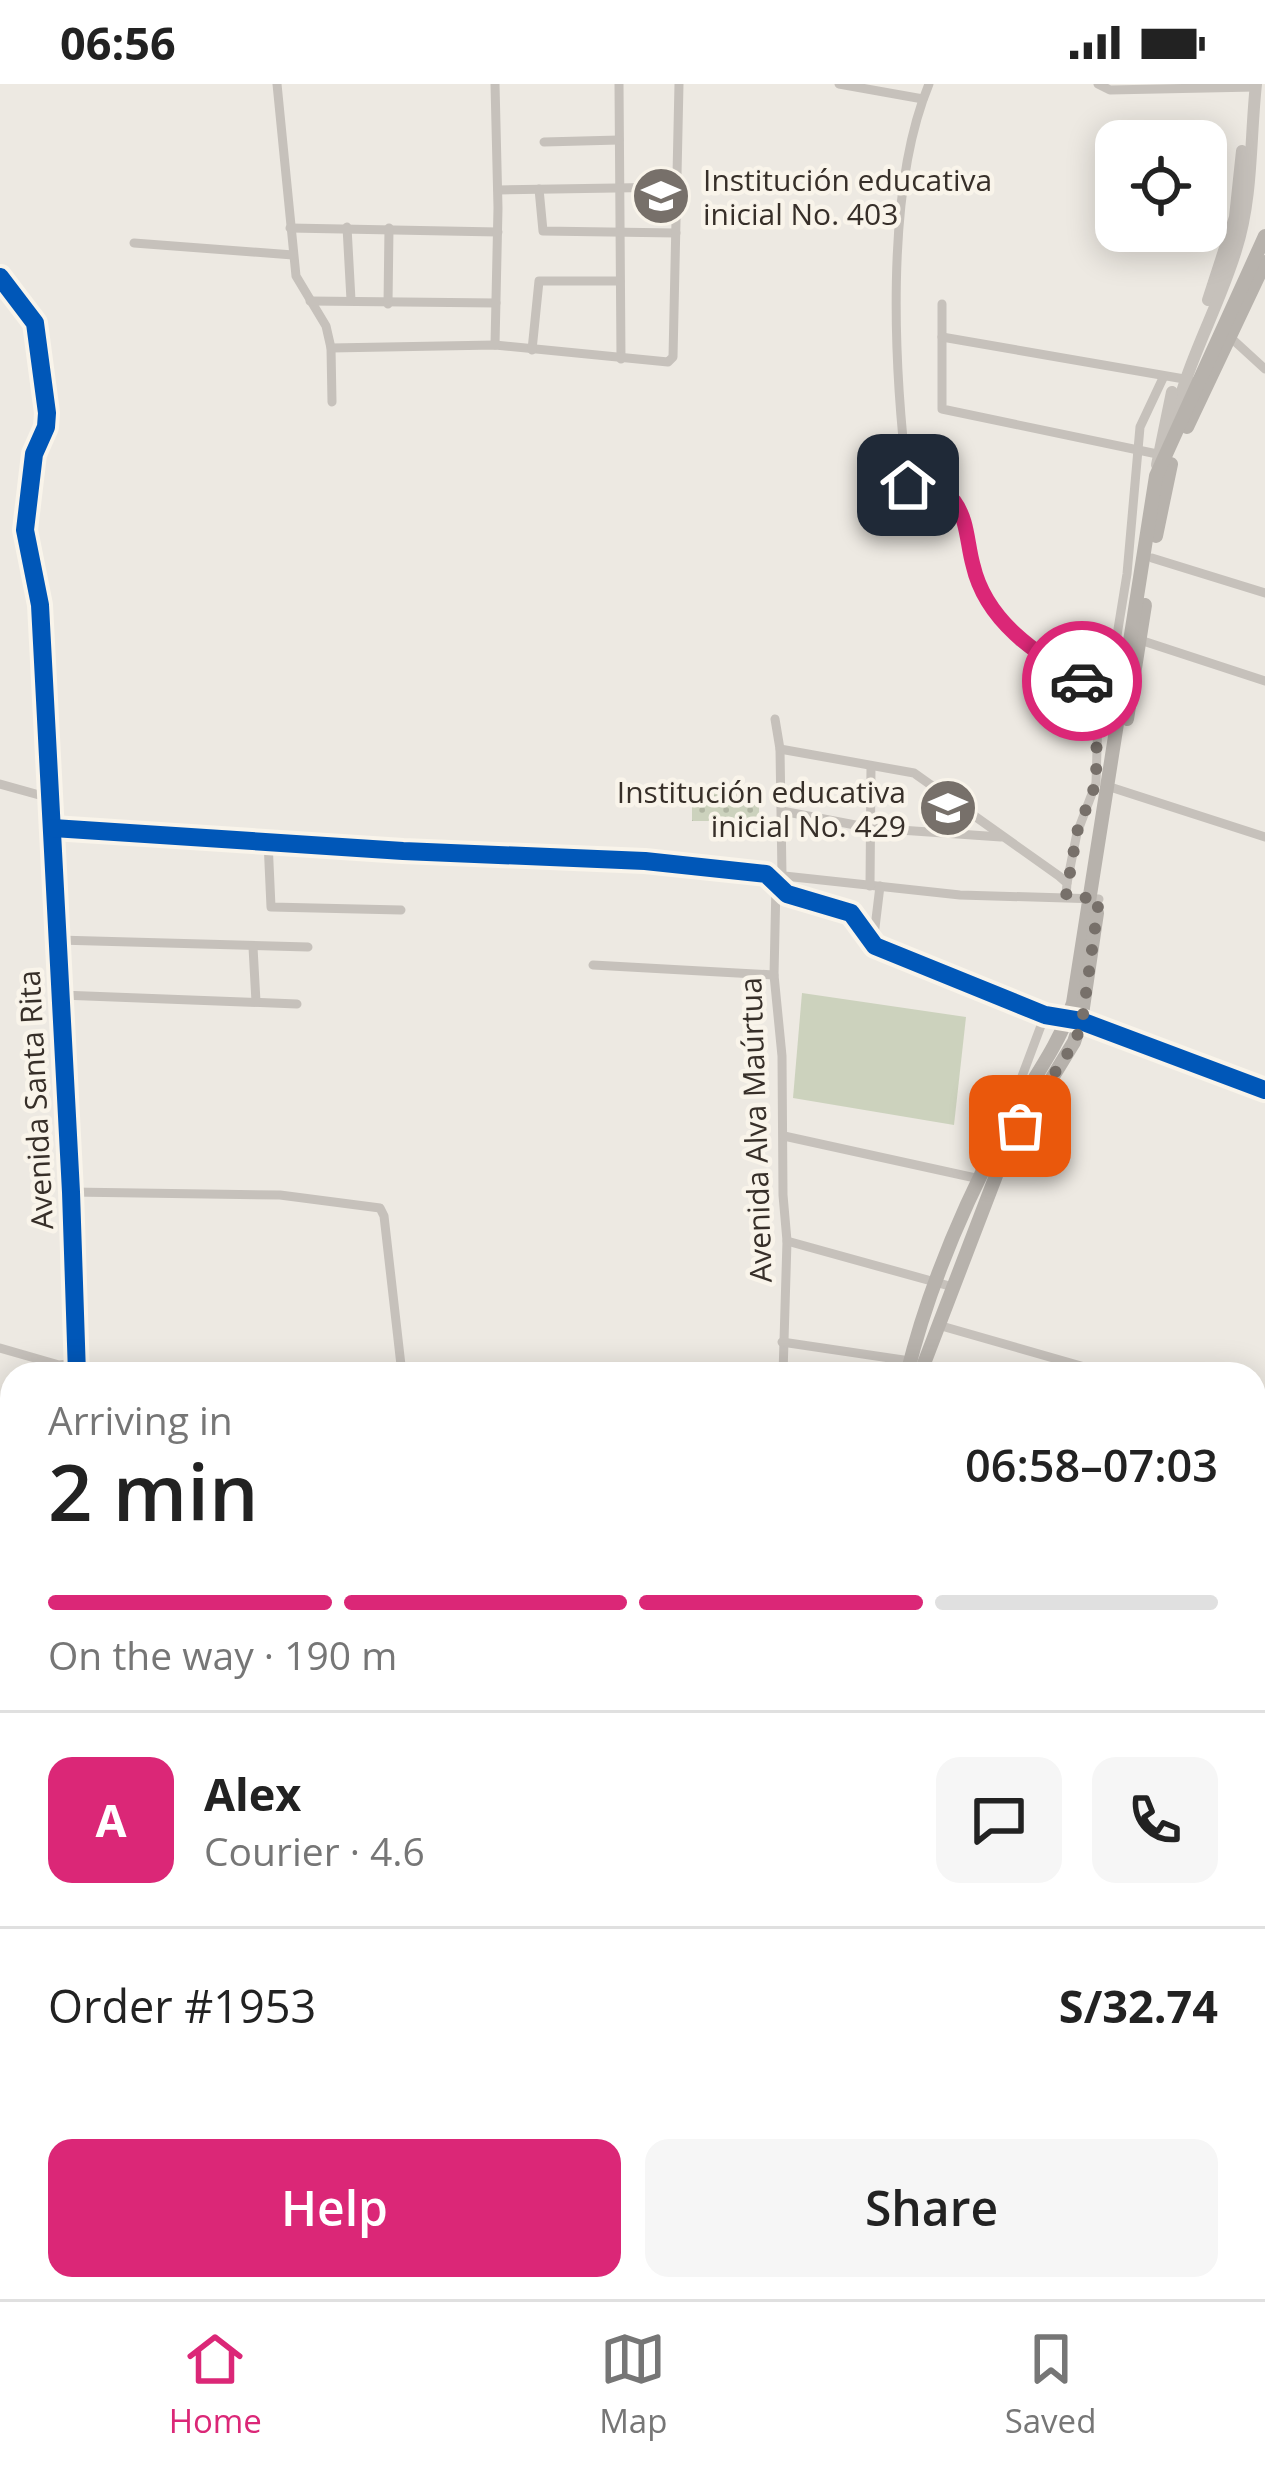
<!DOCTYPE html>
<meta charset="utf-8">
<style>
:root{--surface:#fff;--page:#f6f6f6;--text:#222;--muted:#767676;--line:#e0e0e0;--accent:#db2777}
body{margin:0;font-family:"Open Sans",sans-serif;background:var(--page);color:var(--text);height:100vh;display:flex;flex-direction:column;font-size:45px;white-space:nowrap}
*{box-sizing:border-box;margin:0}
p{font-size:39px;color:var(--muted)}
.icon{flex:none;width:66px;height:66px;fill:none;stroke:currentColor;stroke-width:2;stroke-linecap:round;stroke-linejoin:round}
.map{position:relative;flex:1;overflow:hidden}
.drawer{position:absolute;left:0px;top:1278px;width:1266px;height:939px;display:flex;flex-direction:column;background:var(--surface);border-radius:36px 36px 0 0;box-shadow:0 6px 30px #0003}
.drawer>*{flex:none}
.controls{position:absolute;left:1095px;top:36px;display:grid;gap:24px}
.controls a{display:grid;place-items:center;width:132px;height:132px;border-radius:24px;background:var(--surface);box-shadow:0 6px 30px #0003;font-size:60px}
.pin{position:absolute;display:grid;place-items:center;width:102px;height:102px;color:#fff;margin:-51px;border-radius:24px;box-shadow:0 6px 18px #0006}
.courier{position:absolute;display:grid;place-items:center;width:120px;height:120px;margin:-60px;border:9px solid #db2777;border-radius:50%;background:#fff;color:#222;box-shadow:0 3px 15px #0007}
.headline em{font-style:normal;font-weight:600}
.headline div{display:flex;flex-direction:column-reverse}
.headline{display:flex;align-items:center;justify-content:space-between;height:204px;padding:0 48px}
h1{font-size:78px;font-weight:600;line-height:90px}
.bar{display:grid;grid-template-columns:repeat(4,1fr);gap:18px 12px;align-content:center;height:144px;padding:0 48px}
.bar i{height:15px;border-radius:9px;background:var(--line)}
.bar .selected{background:var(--accent)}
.bar p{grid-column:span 4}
.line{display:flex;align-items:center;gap:30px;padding:0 48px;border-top:3px solid var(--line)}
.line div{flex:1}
.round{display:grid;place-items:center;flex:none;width:126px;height:126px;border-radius:24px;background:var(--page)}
.action{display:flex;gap:24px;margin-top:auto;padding:24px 48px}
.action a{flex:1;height:138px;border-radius:24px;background:var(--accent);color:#fff;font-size:48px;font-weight:600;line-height:138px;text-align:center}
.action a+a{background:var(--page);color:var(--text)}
.status{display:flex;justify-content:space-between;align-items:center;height:84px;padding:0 60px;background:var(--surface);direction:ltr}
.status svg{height:33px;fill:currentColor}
.menu{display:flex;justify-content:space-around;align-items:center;height:168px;border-top:3px solid var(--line);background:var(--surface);font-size:33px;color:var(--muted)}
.menu a{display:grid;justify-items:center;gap:6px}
.menu .selected{color:var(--accent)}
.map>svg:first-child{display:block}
.park{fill:url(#park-dots)}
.garden{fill:#ccd2bd}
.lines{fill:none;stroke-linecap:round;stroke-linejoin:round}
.minor{stroke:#c6c1bb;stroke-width:9}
.tertiary{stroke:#c6c1bb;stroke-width:12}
.secondary{stroke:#b7b2ac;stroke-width:14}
.cycleway-casing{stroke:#f9f4ea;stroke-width:26}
.cycleway{stroke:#0057b8;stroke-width:18}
.done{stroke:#77706a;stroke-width:12;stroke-dasharray:0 21.6}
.route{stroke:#db2777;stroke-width:15}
.labels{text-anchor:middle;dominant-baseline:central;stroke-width:9;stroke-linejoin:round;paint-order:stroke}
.poi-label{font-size:30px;fill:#372f29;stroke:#f9f4ea;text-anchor:start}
.street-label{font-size:30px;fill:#372f29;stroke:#f9f4ea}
</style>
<div class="status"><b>06:56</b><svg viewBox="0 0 49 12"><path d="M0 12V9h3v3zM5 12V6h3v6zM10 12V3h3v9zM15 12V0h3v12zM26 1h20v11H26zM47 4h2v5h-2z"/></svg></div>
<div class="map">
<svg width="1265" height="2215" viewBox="0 0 1265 2215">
<defs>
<pattern id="park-dots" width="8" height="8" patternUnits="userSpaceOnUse" patternTransform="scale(3)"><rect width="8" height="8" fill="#ccd2bd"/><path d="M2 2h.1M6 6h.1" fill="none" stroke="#b0b5a2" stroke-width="1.8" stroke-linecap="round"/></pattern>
</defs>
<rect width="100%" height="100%" fill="#ede9e2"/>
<polygon class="park" points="759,706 759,737 692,737 692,707"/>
<polygon class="garden" points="802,909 966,933 954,1041 793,1014"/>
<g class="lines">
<g class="minor">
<polyline points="277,0 296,192 326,242 331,264 332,318"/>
<polyline points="619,0 621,275"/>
<polyline points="839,0 923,15"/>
<path d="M 929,0 C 884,108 894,286 908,401 L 918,411 L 947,414 L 959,425 L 980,503 L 1019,558 L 1102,610"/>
<polyline points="1098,0 1110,6 1255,3"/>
<polyline points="544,58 619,56"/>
<polyline points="539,105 543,147 676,149"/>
<polyline points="498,106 677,103"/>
<polyline points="347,143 351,216"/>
<polyline points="290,144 498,148"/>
<polyline points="134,159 293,171"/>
<polyline points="310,217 496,219"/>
<polyline points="388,220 389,144"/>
<polyline points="942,220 942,325 1162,371"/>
<polyline points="942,253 1190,296"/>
<polyline points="1230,253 1265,285"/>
<polyline points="495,261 498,124 495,0"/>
<polyline points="331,264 495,261 668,278 673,273 679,0"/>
<polyline points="532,266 539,197 620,197"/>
<polyline points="1152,474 1265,509"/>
<polyline points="1140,556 1265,597"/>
<polyline points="775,635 780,665 782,791"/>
<polyline points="780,665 914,689 1059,792 1067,799 1066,812"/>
<polyline points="0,700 50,714"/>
<polyline points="1107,702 1265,753"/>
<polyline points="782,727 871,744 1001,753"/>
<polyline points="53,744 403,767 645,777 766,790 787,810 851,829 875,862 1045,931 1081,937 1265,1006"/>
<polyline points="268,757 271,823 401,826"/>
<polyline points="766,790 960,811 1099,815"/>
<polyline points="1067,799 1077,749 1096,699 1098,632 1111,588 1127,490 1140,343 1163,294"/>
<polyline points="776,800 774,891 782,972 783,1111 787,1157 783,1290"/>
<polyline points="870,802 871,682"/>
<polyline points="58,856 308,863"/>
<polyline points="873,860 880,802"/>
<polyline points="253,863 256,918"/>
<polyline points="593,881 774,891"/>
<polyline points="61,911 297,920"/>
<polyline points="1009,1027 1045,931"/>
<polyline points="784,1052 980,1095"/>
<polyline points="71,1108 280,1111 380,1124 384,1132 402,1290"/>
<polyline points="787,1157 953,1203"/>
<polyline points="938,1241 1109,1290"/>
<polyline points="782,1258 910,1277"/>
<polyline points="0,1264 59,1281 76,1279"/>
<polyline points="1254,1332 1265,1335"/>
<polyline points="0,1393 12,1395"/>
<polyline points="0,1675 12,1680"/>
<polyline points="1254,2134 1265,2119"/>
<polyline points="0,2142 12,2152"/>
<polyline points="1191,2215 1199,2205"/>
</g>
<g class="tertiary">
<polyline points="0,193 35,239 47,329 46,343 34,370 25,446 40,521 71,1108 77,1290"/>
<polyline points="1208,216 1235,133 1242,67"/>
<path d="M 1172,349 C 1183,283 1217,229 1236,166 C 1253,113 1250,55 1256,0"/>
<polyline points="1157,381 1172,308"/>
<polyline points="0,2063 12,2028"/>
<polyline points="0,2160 12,2159"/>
<polyline points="74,2205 78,2215"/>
<polyline points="618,2205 667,2215"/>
<polyline points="442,2215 456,2210 602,2205"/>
<polyline points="796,2215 801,2205"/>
</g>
<g class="secondary">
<polyline points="1187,343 1265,178"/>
<polyline points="1156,452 1171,380"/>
<polyline points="1127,635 1145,521"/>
<path d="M 907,1290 C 927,1208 963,1123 1002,1049 C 1025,1005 1057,967 1073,919 L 1156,392 L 1265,152"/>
<polyline points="920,1290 1002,1076 1074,958 1081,937 1097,829"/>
</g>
<g class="cycleway-casing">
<g id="cycleway">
<polyline points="0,193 35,239 47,329 46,343 34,370 25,446 40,521 71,1108 77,1290"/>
<polyline points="53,744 403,767 645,777 766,790 787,810 851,829 875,862 1045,931 1081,937 1265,1006"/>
</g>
</g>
<use href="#cycleway" class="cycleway"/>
</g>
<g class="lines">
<polyline class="done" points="1020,1042 1075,958 1082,938 1099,815 1066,812 1077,748 1096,699 1097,632 1102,610 1082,597"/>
<path class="route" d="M 908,401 L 918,411 L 954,417 C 968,436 967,460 973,481 C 986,538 1036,569 1082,597"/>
</g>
<defs>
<g id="school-disc" transform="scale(3)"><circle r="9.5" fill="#77706a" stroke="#f9f4ea"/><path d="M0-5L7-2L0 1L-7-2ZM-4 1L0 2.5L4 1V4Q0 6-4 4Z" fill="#fff"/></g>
</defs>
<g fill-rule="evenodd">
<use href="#school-disc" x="661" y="112"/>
<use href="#school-disc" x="948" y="724"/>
</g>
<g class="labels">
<g class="poi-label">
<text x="703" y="95">Institución educativa<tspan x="703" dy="34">inicial No. 403</tspan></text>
<text x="906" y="707" text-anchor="end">Institución educativa<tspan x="906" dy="34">inicial No. 429</tspan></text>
</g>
<g class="street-label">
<text transform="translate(35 1016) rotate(-93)">Avenida Santa Rita</text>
<text transform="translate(755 1046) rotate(-92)">Avenida Alva Maúrtua</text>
</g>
</g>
</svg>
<div class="controls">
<a><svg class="icon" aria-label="locate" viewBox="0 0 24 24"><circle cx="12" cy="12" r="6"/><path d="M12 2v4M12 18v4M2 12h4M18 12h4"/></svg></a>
</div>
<div class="pin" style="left:1020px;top:1042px;background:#ea580c"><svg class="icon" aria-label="bag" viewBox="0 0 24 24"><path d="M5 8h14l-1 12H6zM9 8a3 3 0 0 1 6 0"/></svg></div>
<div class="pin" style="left:908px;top:401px;background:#1f2937"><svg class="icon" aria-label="home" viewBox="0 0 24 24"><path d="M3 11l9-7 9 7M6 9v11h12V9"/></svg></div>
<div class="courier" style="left:1082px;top:597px"><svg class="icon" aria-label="car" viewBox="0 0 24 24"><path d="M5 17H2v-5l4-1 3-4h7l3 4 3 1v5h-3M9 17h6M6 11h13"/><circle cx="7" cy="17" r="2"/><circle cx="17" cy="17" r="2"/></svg></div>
<section class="drawer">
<div class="headline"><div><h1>2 min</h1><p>Arriving in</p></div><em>06:58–07:03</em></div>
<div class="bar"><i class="selected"></i><i class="selected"></i><i class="selected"></i><i></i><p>On the way · 190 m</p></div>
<div class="line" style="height:216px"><b class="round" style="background:var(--accent);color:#fff">A</b><div><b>Alex</b><p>Courier · 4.6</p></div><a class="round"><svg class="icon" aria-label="chat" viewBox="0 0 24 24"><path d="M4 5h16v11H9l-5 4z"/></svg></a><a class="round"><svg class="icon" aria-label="phone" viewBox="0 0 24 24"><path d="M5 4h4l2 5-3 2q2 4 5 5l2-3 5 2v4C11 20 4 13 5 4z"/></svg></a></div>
<div class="line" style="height:156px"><div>Order #1953</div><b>S/32.74</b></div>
<div class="action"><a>Help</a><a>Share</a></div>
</section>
</div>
<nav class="menu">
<a class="selected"><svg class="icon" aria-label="home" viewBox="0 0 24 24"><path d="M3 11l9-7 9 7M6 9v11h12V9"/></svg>Home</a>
<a><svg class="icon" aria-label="map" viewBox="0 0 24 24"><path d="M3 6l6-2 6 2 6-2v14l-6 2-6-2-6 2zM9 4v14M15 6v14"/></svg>Map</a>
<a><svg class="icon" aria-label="saved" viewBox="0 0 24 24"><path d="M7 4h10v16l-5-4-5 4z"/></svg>Saved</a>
</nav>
